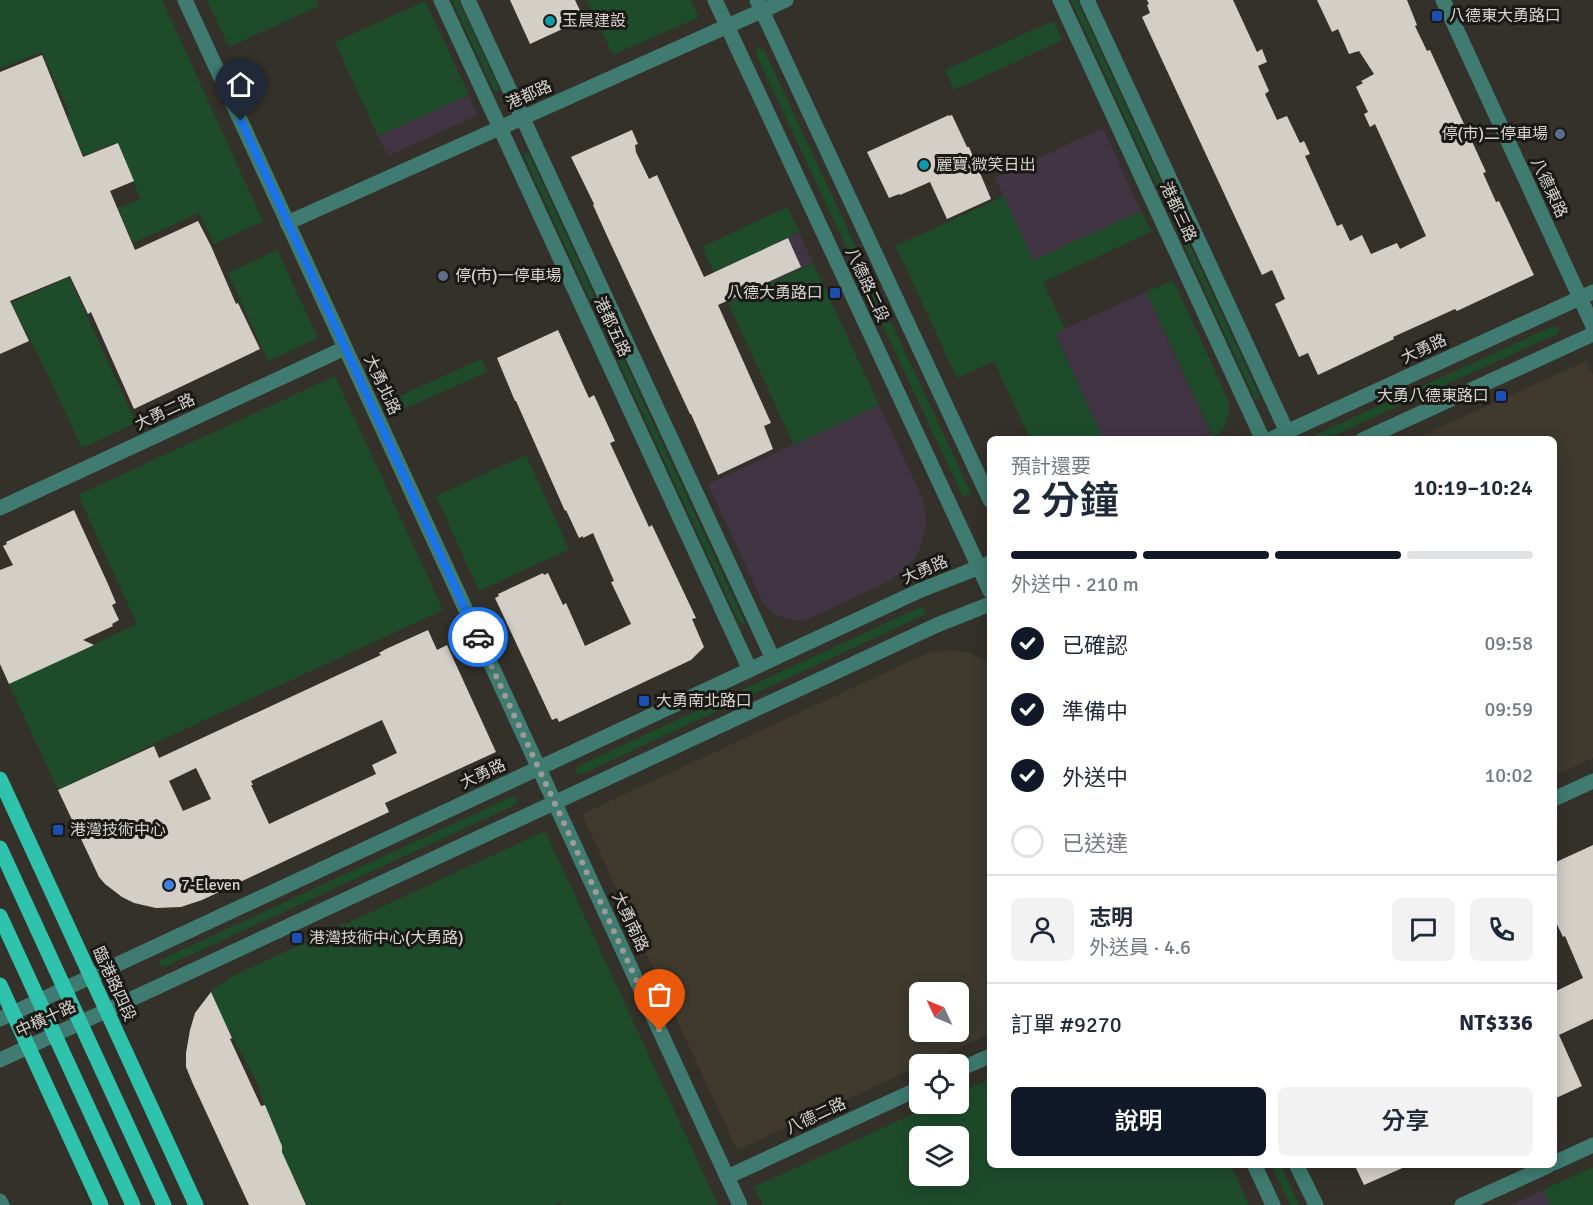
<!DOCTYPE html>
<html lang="zh-TW">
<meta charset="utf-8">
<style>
:root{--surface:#fff;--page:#f2f2f3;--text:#1f2937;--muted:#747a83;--line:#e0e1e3;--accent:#111827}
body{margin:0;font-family:Signika,"Noto Sans TC",sans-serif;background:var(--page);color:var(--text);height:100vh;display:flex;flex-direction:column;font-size:22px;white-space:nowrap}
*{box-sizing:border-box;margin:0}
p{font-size:20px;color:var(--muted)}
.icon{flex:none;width:33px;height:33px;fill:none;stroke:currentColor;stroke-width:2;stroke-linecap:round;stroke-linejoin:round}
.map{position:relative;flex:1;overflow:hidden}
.details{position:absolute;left:987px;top:436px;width:570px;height:732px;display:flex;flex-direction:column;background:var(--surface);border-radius:9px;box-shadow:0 3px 15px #0003}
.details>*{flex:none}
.needle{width:39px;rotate:314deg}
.controls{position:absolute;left:909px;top:982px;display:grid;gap:12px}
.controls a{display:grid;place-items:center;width:60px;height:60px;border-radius:9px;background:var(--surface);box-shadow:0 3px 15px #0003;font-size:30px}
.pin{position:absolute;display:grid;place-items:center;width:51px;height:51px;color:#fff;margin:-62px -26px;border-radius:50% 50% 50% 0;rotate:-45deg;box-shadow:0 0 6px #0007}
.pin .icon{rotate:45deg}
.courier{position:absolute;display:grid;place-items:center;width:60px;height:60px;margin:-30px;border:4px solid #1a73e8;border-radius:50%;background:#fff;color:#222;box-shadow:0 2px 8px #0007}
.headline em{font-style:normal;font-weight:600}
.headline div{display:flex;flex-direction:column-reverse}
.headline{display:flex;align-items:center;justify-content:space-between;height:102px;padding:0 24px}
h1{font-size:39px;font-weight:600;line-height:45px}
.bar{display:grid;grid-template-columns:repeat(4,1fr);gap:9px 6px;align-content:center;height:72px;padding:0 24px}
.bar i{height:8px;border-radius:4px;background:var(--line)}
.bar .current{background:var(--accent)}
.bar p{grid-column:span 4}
.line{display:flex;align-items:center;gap:15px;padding:0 24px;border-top:2px solid var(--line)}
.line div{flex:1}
.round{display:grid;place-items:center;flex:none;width:63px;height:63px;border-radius:9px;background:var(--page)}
ol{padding:0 24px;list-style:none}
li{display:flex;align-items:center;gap:18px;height:66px}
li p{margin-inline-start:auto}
li .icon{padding:6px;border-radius:50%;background:var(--accent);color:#fff;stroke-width:4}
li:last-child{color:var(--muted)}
li i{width:33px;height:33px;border:3px solid var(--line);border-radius:50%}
.cta{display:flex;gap:12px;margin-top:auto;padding:12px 24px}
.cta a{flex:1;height:69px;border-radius:9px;background:var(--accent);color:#fff;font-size:24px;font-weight:600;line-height:69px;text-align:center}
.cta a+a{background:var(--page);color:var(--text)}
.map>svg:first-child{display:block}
.commercial{fill:#413443}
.built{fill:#3f3a2d;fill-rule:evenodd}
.green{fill:#1e4c2b;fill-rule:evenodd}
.building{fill:#d3cfc7;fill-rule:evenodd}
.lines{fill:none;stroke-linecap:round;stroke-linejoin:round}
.minor{stroke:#3f7b70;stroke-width:15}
.major{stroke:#2fc3ae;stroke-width:15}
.done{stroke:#9d9b96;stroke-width:6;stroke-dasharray:0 10.8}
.route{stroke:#1a73e8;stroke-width:8}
.transit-dot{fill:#1a4fb4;stroke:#1b1916;stroke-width:2}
.culture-dot{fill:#0f9aa8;stroke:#1b1916;stroke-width:2}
.service-dot{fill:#5c6f8a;stroke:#1b1916;stroke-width:2}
.shop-dot{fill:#3f7fe0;stroke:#1b1916;stroke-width:2}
.labels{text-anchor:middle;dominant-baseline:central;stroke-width:6;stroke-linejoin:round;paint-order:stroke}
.poi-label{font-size:16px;fill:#d6d4d0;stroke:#1b1916;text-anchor:start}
.street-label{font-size:16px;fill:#d6d4d0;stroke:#1b1916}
</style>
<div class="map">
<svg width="1593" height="1205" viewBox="0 0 1593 1205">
<rect width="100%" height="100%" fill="#34312a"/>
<g class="commercial">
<polygon points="469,95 478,115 388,156 378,136"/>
<polygon points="1103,128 1141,211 1033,261 995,178"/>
<polygon points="799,232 813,263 728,303 714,272"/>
<polygon points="1146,292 1213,439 1103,439 1055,333"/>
<polygon points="879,405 923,499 925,510 926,527 921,547 914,559 906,569 887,582 811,618 802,620 792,620 777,616 767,607 762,601 708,484"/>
<polygon points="1543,1190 1550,1205 1511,1205"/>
</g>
<g class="built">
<polygon points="1586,361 1593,375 1593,758 1554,776 1554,440 1414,439"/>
<path d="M 951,650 L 970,653 L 990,663 L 990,1034 L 920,1065 L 919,1066 L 737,1150 L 582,814 L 921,656 L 933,652 ZM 920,993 L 958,993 L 958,1032 L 920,1032 Z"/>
</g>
<g class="green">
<polygon points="0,0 162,0 263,221 214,244 199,213 133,243 118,208 142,198 140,198 118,142 83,156 67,116 70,114 42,52 0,68"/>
<polygon points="207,0 316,0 319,6 229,47"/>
<polygon points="452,0 458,0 499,88 498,91 494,91"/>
<polygon points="587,0 691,0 699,17 613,55"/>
<polygon points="1071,0 1077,0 1260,397 1258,401 1255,399"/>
<polygon points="425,1 469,95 378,136 335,42"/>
<polygon points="1053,21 1063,40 954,90 945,70"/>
<polygon points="759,48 764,50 971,493 963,497 756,54 757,50"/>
<polygon points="526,152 529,154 744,621 745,623 742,625 739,623 524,156"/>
<polygon points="1004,196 1033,260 1141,211 1151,232 1043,282 1065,329 1055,334 1103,439 1030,439 994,361 957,378 896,246"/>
<polygon points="787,207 799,232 714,272 702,247"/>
<polygon points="277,250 318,338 268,361 228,273"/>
<polygon points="813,263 879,405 794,445 728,303"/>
<polygon points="69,277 136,423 82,448 41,360 11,303"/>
<path d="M 1173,280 L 1228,399 C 1230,415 1227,428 1214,439 L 1146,292 Z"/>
<polygon points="1554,326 1557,327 1559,329 1557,334 1326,439 1306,439"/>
<polygon points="481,359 487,372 397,412 391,400"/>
<polygon points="335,376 443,610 153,744 58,790 9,684 137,624 78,495"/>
<polygon points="526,455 569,549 479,591 436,496"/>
<polygon points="923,606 926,614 582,774 576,773 576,769 578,766"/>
<polygon points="511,797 515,797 517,800 515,805 162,968 158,961"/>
<polygon points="545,831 718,1205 562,1205 560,1202 553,1205 307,1205 291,1171 289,1171 271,1126 258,1085 220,1013 211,991 233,976"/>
<path d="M 990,1079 L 990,1166 L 1231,1166 L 1249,1205 L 763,1205 L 754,1187 L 935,1104 L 958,1104 L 959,1093 ZM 920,1137 L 958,1137 L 958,1176 L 920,1176 Z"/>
<polygon points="1272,1166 1281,1166 1299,1205 1290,1205"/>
<polygon points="1593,1167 1593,1205 1550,1205 1543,1190"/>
</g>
<g class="building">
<polygon points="510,0 575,0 584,19 530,44"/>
<polygon points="1147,0 1233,0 1257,52 1262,49 1267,62 1258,66 1269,91 1265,94 1277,120 1287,116 1300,143 1304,141 1310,154 1305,156 1337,226 1342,224 1350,241 1362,235 1371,254 1397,243 1400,249 1426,236 1375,124 1370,127 1364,114 1368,112 1356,87 1363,83 1361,81 1365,79 1374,74 1359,51 1349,54 1338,29 1332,32 1317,0 1407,0 1417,25 1415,26 1427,51 1430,50 1486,172 1483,173 1496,202 1499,201 1534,275 1457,311 1455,309 1393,337 1394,339 1318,375 1308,353 1299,357 1275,304 1285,299 1274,274 1272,270 1262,275 1142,17 1150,13 1147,5 1149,4"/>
<polygon points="42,55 83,157 118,143 134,181 110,191 135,250 198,221 211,246 236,304 238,303 260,349 134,409 91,312 88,314 70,276 10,301 29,341 0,354 0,72"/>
<polygon points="949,115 949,116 952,115 967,147 969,147 991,199 947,219 930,182 900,195 899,194 889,198 867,152"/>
<polygon points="632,130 638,144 635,145 636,152 649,179 657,175 704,277 788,238 801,267 718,305 771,423 764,426 773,449 718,475 691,414 690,414 608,238 593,205 594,204 571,157"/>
<polygon points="558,330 589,398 594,395 615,441 610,443 649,527 652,525 696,618 692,619 704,647 691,660 559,722 557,718 552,720 495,598 499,596 498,594 543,573 544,575 548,573 563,605 566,603 585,646 631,624 611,582 614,581 593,533 583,538 583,536 579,538 566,510 565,511 516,401 515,401 497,358"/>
<polygon points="74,510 108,584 116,603 112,605 119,620 112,624 113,626 83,640 94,645 9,684 0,664 0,570 13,565 3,546 7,544 6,542"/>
<path d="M 428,630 L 437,650 L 447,645 L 496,752 L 385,803 L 389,812 L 202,900 L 181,907 L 156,908 L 134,903 L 122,897 L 105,884 L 99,877 L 58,790 L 154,746 L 159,758 L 381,655 L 379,653 L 386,649 ZM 382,720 L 397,753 L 372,765 L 376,774 L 269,824 L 251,785 L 253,785 L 251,781 ZM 196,768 L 211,799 L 183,811 L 169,781 Z"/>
<polygon points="1593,845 1593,1019 1559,1035 1582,1086 1554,1099 1554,992 1583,978 1565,936 1563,937 1554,918 1554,863"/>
<polygon points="211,992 232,1038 230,1039 261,1106 265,1105 282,1146 282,1152 306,1205 249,1205 193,1084 186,1067 186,1053 190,1030 195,1013"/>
<polygon points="1355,1166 1407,1166 1364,1185"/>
</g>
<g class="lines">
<g class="minor">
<polyline points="185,0 740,1205"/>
<polyline points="441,0 750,670"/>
<polyline points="468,0 773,659"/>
<polyline points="715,0 990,591"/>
<polyline points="757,0 990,500"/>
<polyline points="1060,0 1263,440"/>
<polyline points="1087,0 1287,432"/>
<polyline points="1443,0 1593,326"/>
<polyline points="287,223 786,0"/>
<polyline points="1269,440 1593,292"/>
<polyline points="1362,440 1593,334"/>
<polyline points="0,508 345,348"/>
<polyline points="1554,799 1593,781"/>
<polyline points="0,1019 921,590 990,563"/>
<polyline points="0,1060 937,625 990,604"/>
<polyline points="958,1070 990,1056"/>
<polyline points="1554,1163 1593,1145"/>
<polyline points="1255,1166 1273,1205"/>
<polyline points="1297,1166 1316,1205"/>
<polyline points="727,1177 920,1088"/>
<polyline points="0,1201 2,1205"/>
<polyline points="1462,1205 1548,1166"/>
</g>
<g class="major">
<polyline points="0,779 196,1205"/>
<polyline points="0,848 164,1205"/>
<polyline points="0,916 133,1205"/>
<polyline points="0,985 101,1205"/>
</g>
</g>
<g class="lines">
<polyline class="done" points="478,637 660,1031"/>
<polyline class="route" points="241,121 478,637"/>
</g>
<g class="transit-dot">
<rect x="1431" y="10" width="12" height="12" rx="3"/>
<rect x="829" y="287" width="12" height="12" rx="3"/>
<rect x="1495" y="390" width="12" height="12" rx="3"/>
<rect x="638" y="695" width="12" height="12" rx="3"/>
<rect x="52" y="824" width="12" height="12" rx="3"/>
<rect x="291" y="932" width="12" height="12" rx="3"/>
</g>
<g class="culture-dot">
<circle cx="550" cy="21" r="6"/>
<circle cx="924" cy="165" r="6"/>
</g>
<g class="service-dot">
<circle cx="1560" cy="134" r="6"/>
<circle cx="443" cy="276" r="6"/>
</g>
<circle class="shop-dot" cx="169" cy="885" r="6"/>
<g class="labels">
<g class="poi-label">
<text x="1449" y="16">八德東大勇路口</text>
<text x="562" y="21">玉晨建設</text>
<text x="1548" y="134" text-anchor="end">停(市)二停車場</text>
<text x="936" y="165">麗寶 微笑日出</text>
<text x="455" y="276">停(市)一停車場</text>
<text x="823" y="293" text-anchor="end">八德大勇路口</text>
<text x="1489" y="396" text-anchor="end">大勇八德東路口</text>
<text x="656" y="701">大勇南北路口</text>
<text x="70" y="830">港灣技術中心</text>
<text x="181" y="885">7-Eleven</text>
<text x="309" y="938">港灣技術中心(大勇路)</text>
</g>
<g class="street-label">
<text transform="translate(529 95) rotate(-24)">港都路</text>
<text transform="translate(1549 188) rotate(65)">八德東路</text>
<text transform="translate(1178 212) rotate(65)">港都三路</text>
<text transform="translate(867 285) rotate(65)">八德路二段</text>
<text transform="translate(612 327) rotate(65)">港都五路</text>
<text transform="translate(1424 349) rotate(-25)">大勇路</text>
<text transform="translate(382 385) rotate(65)">大勇北路</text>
<text transform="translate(165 412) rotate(-25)">大勇二路</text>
<text transform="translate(925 570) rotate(-23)">大勇路</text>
<text transform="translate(483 774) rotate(-25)">大勇路</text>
<text transform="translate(630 922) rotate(65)">大勇南路</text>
<text transform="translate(114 984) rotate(65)">臨港路四段</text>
<text transform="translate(46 1019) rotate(-25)">中橫十路</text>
<text transform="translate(816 1116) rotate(-25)">八德二路</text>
</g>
</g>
</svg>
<div class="controls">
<a><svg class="needle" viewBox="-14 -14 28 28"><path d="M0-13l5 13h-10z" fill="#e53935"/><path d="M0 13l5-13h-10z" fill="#747a83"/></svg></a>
<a><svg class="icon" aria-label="locate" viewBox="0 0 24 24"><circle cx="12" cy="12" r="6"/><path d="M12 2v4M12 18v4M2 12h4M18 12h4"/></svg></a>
<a><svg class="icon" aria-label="layers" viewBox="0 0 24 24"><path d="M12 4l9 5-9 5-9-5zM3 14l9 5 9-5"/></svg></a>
</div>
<div class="pin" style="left:660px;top:1031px;background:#ea580c"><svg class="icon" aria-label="bag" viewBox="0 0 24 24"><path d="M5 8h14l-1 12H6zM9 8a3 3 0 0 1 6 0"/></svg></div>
<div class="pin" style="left:241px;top:121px;background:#1f2937"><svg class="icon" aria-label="home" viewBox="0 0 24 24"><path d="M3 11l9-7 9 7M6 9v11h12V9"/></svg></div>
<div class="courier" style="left:478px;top:637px"><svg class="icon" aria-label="car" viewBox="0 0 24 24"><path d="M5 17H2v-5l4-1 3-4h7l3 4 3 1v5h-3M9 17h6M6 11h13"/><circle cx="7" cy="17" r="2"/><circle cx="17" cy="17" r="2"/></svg></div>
<section class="details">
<div class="headline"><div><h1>2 分鐘</h1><p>預計還要</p></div><em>10:19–10:24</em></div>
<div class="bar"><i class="current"></i><i class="current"></i><i class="current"></i><i></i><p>外送中 · 210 m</p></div>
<ol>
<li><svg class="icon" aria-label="check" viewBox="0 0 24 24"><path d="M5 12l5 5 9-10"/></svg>已確認<p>09:58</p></li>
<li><svg class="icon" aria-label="check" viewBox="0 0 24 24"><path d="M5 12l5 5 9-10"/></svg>準備中<p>09:59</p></li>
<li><svg class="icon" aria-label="check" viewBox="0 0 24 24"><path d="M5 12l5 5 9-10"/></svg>外送中<p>10:02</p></li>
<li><i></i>已送達</li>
</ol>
<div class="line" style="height:108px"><a class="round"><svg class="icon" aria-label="person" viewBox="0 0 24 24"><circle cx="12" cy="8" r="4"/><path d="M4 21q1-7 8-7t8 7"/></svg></a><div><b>志明</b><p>外送員 · 4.6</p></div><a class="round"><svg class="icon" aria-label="chat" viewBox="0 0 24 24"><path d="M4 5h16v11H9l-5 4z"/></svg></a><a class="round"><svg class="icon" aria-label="phone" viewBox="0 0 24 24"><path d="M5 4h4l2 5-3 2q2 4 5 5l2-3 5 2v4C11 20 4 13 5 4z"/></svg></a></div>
<div class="line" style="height:78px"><div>訂單 #9270</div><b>NT$336</b></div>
<div class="cta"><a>說明</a><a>分享</a></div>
</section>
</div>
